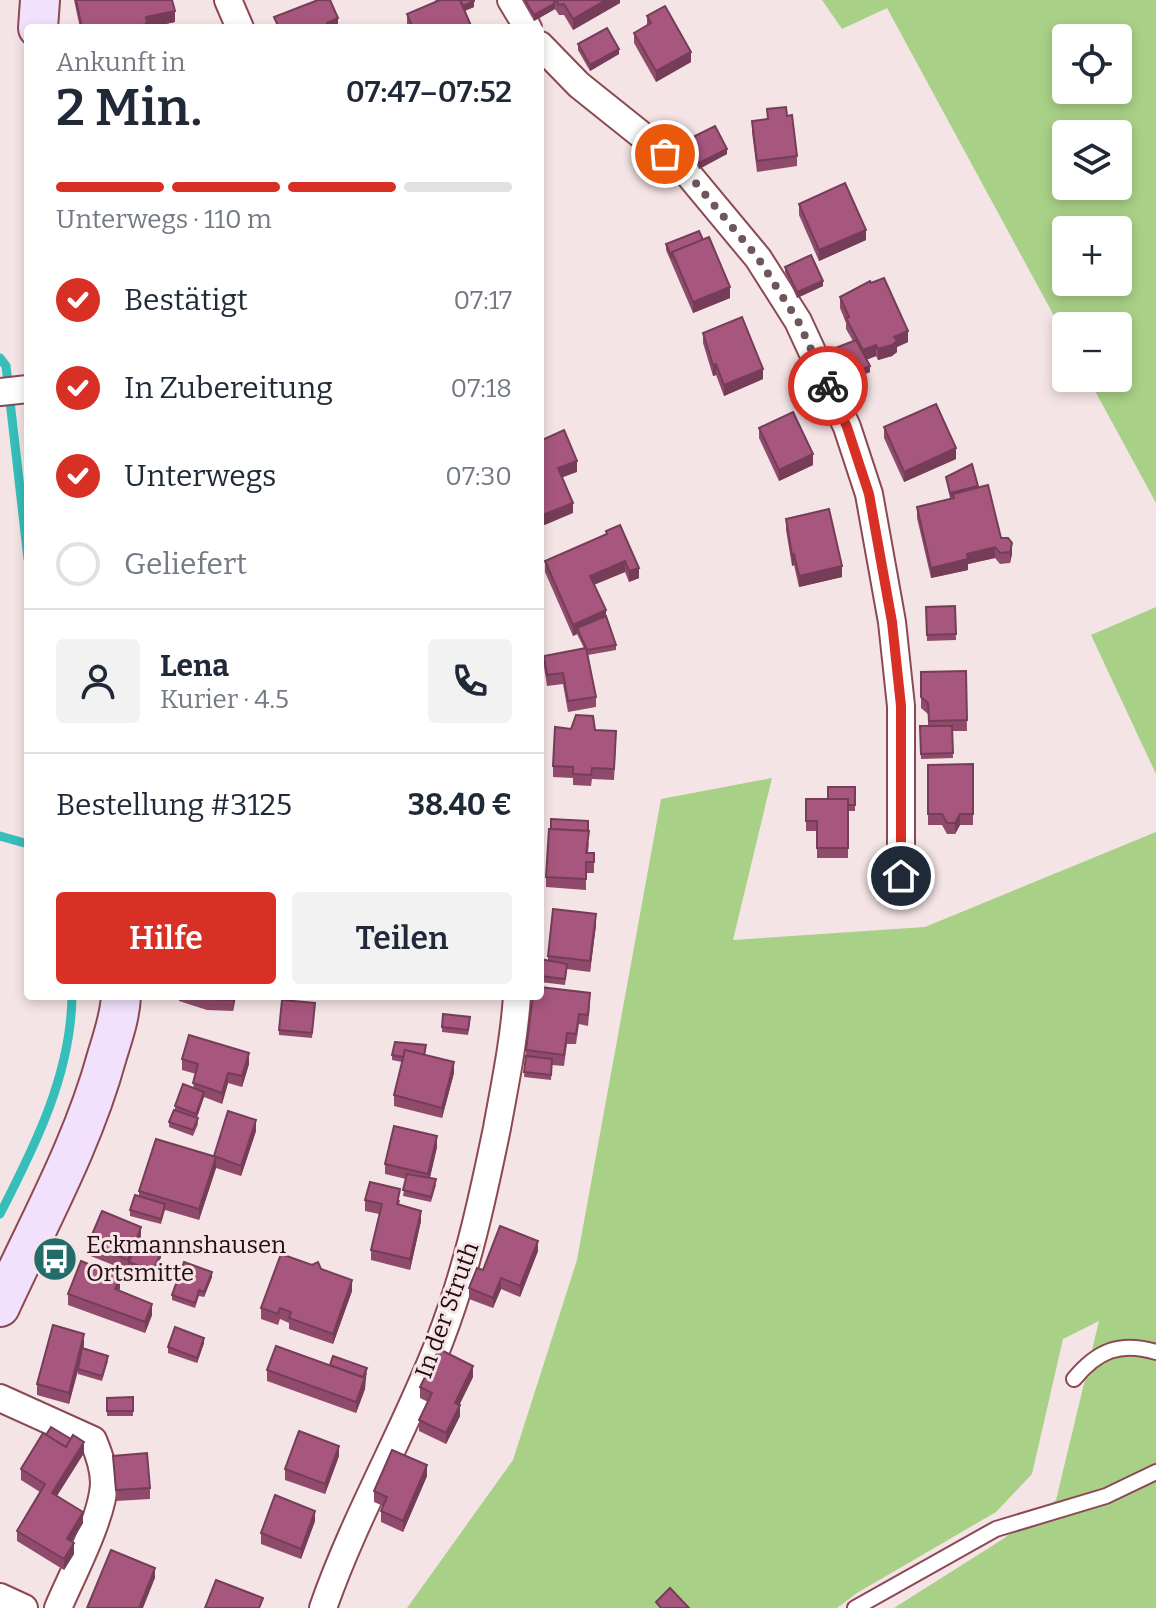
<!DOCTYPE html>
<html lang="de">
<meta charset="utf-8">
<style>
:root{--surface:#fff;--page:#f2f2f3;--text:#1f2937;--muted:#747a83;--line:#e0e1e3;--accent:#d93025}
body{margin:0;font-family:Bitter,serif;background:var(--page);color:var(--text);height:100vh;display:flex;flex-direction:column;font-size:30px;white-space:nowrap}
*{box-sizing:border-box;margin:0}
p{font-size:26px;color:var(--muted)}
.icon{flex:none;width:44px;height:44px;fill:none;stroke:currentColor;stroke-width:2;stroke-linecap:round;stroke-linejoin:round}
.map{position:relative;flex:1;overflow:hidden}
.sheet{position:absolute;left:24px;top:24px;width:520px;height:976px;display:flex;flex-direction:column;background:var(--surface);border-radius:8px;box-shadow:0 4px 12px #0003}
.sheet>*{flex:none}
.buttons{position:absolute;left:1052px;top:24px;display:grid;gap:16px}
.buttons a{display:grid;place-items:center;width:80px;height:80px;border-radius:8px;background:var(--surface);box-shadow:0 4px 12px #0003;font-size:40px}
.pin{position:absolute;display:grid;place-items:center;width:68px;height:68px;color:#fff;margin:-34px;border:4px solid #fff;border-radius:50%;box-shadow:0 2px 8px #0007}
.courier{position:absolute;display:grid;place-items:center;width:80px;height:80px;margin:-40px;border:6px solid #d93025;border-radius:50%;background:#fff;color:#222;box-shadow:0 2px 10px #0007}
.summary em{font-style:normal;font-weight:600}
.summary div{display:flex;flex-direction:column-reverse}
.summary{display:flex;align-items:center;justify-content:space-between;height:136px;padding:0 32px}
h1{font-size:52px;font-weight:600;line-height:60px}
.bar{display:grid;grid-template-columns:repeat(4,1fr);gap:12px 8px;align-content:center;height:96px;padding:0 32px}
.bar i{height:10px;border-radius:6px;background:var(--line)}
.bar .on{background:var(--accent)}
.bar p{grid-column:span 4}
.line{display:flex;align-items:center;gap:20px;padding:0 32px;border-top:2px solid var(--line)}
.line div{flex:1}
.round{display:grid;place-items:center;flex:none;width:84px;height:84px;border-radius:8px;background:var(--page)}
ol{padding:0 32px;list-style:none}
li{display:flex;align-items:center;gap:24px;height:88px}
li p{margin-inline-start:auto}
li .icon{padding:8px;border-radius:50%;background:var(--accent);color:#fff;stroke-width:4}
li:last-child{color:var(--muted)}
li i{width:44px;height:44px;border:4px solid var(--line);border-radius:50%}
.cta{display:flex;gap:16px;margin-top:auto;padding:16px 32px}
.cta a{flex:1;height:92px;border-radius:8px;background:var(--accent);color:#fff;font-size:32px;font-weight:600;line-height:92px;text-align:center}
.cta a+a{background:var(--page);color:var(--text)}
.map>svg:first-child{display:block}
.green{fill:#a8d187;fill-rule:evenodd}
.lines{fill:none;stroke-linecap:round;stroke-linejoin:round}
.stream{stroke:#35beba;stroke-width:9}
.lane-casing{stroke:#8c4953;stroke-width:18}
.street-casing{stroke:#8c4953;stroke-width:30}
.secondary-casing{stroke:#8c4953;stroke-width:42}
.lane{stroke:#fff;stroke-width:14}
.street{stroke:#fff;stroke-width:26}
.secondary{stroke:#f2e1fc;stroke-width:38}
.wall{fill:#904b6c}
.shaded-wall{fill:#753d58}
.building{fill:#a7577d;stroke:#753d58;stroke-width:2}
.done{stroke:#6d575a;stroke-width:8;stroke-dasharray:0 14.4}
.route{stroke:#d93025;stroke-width:10}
.labels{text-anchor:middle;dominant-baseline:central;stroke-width:6;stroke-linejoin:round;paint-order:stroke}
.poi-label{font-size:24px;fill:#250b0f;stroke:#f4e4e5;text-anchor:start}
.street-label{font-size:24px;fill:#250b0f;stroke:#f4e4e5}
</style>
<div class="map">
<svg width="1156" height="1608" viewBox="0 0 1156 1608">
<rect width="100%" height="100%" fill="#f4e4e5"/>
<g class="green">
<path d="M 822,0 L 1156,0 L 1156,503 L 1088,378 L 1118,378 L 1118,326 L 1066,326 L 1066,338 L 887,8 L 842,29 ZM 1118,38 L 1118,90 L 1066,90 L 1066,38 ZM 1066,134 L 1118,134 L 1118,186 L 1066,186 ZM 1066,230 L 1118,230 L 1118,282 L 1066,282 Z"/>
<polygon points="1156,607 1156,774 1091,635"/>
<polygon points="772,778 733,940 925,927 1156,832 1156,1608 894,1608 1003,1539 1056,1500 1099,1321 1063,1339 1032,1474 996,1512 857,1593 837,1608 407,1608 513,1460 577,1260 661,799"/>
</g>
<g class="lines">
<g class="stream">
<polyline points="0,358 6,366 28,559"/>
<polyline points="0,836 28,844"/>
<path d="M 0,1214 C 35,1146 71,1074 72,996"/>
</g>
<g class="lane-casing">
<g id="lane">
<path d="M 1074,1379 C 1097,1351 1120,1341 1156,1352"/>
<polyline points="855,1608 996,1529 1106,1496 1156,1472"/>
</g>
</g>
<g class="street-casing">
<g id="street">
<polyline points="228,0 240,28"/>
<polyline points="511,0 528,28"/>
<polyline points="540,45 579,85 684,169 758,258 798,321 847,427 869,494 892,622 901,706 901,876"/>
<polyline points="0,392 28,389"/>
<path d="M 0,1398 L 93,1440 C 99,1454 104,1468 104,1483 C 103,1517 72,1575 58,1608"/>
<polyline points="0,1597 24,1608"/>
<path d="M 323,1608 C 355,1516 405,1431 440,1340 C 467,1270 482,1201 497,1128 C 505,1084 514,1041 517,996"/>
</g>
</g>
<g class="secondary-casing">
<g id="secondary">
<polyline points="38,28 40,0"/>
<path d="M 0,1307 C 38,1224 83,1144 107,1056 C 113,1036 120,1017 121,996"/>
</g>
</g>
<use href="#lane" class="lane"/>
<use href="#street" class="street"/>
<use href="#secondary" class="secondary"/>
</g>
<g class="wall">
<polygon points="74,0 172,0 175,22 147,28 80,28"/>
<polygon points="435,0 474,0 474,7 465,11 472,28 408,28 407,25 407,14 436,2"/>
<polygon points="522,0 620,0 620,3 573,30 564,15 559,15 555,9 534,21"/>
<polygon points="647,16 691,62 656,82 634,43 634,33 647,25"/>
<polygon points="578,44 619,54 590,71 578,50"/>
<polygon points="767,109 787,116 797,156 797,166 757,172 752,132 752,121 767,119"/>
<polygon points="687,140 727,154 699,169 687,145"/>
<polygon points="799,204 866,240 819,261 799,215"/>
<polygon points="703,240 730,298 693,313 666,250 666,244"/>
<polygon points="785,267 823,286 797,298 785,272"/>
<polygon points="840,297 908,342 897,347 897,352 892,356 878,360 876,356 866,360 870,372 837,386 825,357 825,352 853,341 846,329 846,323 840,308"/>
<polygon points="703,333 763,379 724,396 716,375 713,376 703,343"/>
<polygon points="884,427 956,459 904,482 884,438"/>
<polygon points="759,428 813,465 779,481 759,438"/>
<polygon points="946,477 978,488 1001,538 1012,554 1010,563 1000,564 995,558 968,564 968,570 931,578 917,518 917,507 953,499 953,497 950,498"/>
<polygon points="786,519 842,577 799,587 794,565 792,566 786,530"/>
<polygon points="606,531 639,578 629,582 625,572 594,585 616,645 616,650 588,655 596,697 596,707 568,712 563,684 547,686 544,667 544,656 584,648 577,634 573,636 545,572 545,561 606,534"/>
<polygon points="955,606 956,640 927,641 926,607"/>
<polygon points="966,671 967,731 952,731 953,758 921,759 920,726 928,726 928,714 921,708 921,672"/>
<polygon points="595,730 616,742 614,780 592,779 591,786 573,785 573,778 553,777 553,766"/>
<polygon points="973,764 973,825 960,825 955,834 947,834 942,825 928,825 928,765"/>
<polygon points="855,787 855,811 848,811 848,858 817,858 817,831 806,831 806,799 828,799"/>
<polygon points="589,842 588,853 594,853 594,873 586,873 586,890 546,887 546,877"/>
<polygon points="596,925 590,972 567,969 565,985 540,982 540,959 548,961 548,956"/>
<polygon points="179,996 236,996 233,1011 207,1010 179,1001"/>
<polygon points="315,1003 312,1038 279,1035 279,1030"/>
<polygon points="590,1004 588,1026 579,1024 576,1044 567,1044 564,1066 552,1065 551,1080 524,1077 526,1050"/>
<polygon points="470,1022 468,1035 442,1032 442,1027"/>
<polygon points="426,1050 425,1055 454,1073 442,1118 394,1106 394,1095 402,1062 392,1060 392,1055"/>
<polygon points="182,1059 249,1064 242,1087 228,1083 222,1104 204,1097 197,1118 198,1124 193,1136 169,1127 169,1122 175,1110 175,1106 193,1088 196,1074 182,1070"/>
<polygon points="256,1131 241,1176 216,1168 199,1220 165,1210 161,1224 130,1216 130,1210 139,1196 139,1191 214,1157"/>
<polygon points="437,1147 430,1178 436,1185 431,1202 403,1196 406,1179 385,1174 385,1164"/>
<polygon points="365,1200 400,1200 399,1205 421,1221 410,1270 371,1260 371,1250 379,1214 365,1211"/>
<polygon points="141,1238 139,1244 161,1257 153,1277 129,1267 128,1271 88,1255 88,1244"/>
<polygon points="538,1251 520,1297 501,1289 493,1308 469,1299 469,1288 483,1270"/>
<polygon points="321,1269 352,1291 333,1344 289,1329 289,1323 280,1319 278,1325 261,1319 261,1308"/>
<polygon points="212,1277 204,1297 199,1296 195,1308 172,1300 172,1295"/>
<polygon points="120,1288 119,1290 152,1315 145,1333 68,1305 68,1294"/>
<polygon points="204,1343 197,1363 168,1353 168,1347"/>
<polygon points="84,1345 83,1349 108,1361 102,1381 78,1374 78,1371 69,1404 37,1395 37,1384"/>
<polygon points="330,1365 367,1373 365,1378 365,1389 356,1413 267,1381 267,1370"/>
<polygon points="473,1377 459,1405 460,1416 446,1444 419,1431 419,1420 428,1402 420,1398 420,1387"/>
<polygon points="133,1397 133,1416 107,1416 107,1398"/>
<polygon points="84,1453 57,1496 83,1523 72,1542 74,1554 64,1570 17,1541 17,1531 40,1492 21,1480 21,1469"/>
<polygon points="113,1456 150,1488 150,1499 116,1501"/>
<polygon points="339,1456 325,1494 285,1480 285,1469"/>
<polygon points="427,1476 403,1532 381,1522 381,1511 383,1506 374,1502 374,1491"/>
<polygon points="315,1521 301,1559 261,1544 261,1533"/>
</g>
<g class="shaded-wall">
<polygon points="606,0 620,0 620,3 573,30 573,19"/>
<polygon points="474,1 474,7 461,12 461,7"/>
<polygon points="555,4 555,9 534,21 534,15"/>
<polygon points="175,11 175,22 147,28 127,28 146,17"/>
<polygon points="338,18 338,28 327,28 327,23"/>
<polygon points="619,49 619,54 590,71 590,65"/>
<polygon points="691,52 691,62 656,82 656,71"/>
<polygon points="727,149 727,154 699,169 699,163"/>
<polygon points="866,230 866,240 819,261 819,250"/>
<polygon points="823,281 823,286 797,298 797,292"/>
<polygon points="730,287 730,298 693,313 693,302"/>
<polygon points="908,331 908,342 897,347 897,352 892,356 878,360 878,349 894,337"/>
<polygon points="876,345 876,356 863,361 863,350"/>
<polygon points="716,364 716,375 713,376 713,365"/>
<polygon points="870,366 870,372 837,386 837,380"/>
<polygon points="763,369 763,379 724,396 724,385"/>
<polygon points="956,448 956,459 904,482 904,472"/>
<polygon points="813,454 813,465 779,481 779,470"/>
<polygon points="577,461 577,472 558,479 558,468"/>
<polygon points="978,486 978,491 950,498 950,493"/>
<polygon points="573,503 573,513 540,527 540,516"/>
<polygon points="1012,543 1012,554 1010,563 1010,552"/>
<polygon points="995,547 995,558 968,564 968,570 931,578 931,568 967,554"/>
<polygon points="794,554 794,565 792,566 792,555"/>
<polygon points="625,561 625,572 590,586 590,576"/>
<polygon points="842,566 842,577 799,587 799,576"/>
<polygon points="639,568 639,578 629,582 629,571"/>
<polygon points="606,610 606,621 577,628 577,634 573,636 573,625"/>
<polygon points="960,814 960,825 955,834 955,823"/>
<polygon points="596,914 596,925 590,972 590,961"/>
<polygon points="233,996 236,996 233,1011"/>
<polygon points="249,1053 249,1064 242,1087 242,1076"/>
<polygon points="454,1062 454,1073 442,1118 442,1108"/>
<polygon points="228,1073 228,1083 222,1104 222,1093"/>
<polygon points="204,1092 204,1097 196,1119 196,1114"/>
<polygon points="256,1120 256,1131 241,1176 241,1166"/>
<polygon points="437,1136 437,1147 428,1185 428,1174"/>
<polygon points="216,1157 216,1168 199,1220 199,1209"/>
<polygon points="421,1211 421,1221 410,1270 410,1259"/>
<polygon points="141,1227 141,1238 131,1263 129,1262 128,1271 128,1260"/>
<polygon points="538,1241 538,1251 520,1297 520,1286"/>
<polygon points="161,1252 161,1257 153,1277 153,1271"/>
<polygon points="212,1272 212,1277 204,1297 204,1292"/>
<polygon points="120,1277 120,1288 115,1300 115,1289"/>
<polygon points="501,1278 501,1289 493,1308 493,1298"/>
<polygon points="352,1280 352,1291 333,1344 333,1334"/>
<polygon points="152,1304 152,1315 145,1333 145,1322"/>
<polygon points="84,1334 84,1345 69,1404 69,1393"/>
<polygon points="204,1338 204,1343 197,1363 197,1358"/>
<polygon points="473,1366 473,1377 455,1414 455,1403"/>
<polygon points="367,1368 365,1389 356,1413 356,1402"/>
<polygon points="460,1405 460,1416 446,1444 446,1433"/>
<polygon points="84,1442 84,1453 52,1503 52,1493"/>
<polygon points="339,1446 339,1456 325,1494 325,1484"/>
<polygon points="427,1465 427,1476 403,1532 403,1521"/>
<polygon points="315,1511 315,1521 301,1559 301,1549"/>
<polygon points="83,1512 83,1523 67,1549 67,1539"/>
<polygon points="74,1543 74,1554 64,1570 64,1559"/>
<polygon points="155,1568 155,1578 143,1608 139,1608"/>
</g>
<g class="building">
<polygon points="76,0 172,0 175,11 146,17 147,24 127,28 82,28"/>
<polygon points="318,0 330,0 338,18 327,23 329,28 279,28 274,17"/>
<polygon points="440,0 460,0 472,28 413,28 407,14"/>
<polygon points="460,0 474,0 474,1 463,6"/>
<polygon points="525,0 554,0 554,4 534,15"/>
<polygon points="556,0 606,0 573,19 564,4 559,5"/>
<polygon points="665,6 691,52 656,71 634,33 651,23 647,16"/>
<polygon points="607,28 619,49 590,65 578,44"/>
<polygon points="786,107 787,116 792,115 797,156 757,161 752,121 768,119 767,109"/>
<polygon points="715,126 727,149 699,163 687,140"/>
<polygon points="845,183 866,230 819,250 799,204"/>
<polygon points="699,231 703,240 672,252 672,258 666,244"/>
<polygon points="709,237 730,287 693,302 672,252"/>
<polygon points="811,255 823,281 797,292 785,267"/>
<polygon points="884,278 908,331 894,337 897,341 892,345 878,349 876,345 863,350 846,318 849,317 840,297 870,281 871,283"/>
<polygon points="742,317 763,369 724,385 716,364 713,365 703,333"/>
<polygon points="856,340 870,366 837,380 825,352"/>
<polygon points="936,404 956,448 904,472 884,427"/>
<polygon points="793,412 813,454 779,470 759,428"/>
<polygon points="564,430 577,461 558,468 573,503 540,516 540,441"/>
<polygon points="972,464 978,486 950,493 946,477"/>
<polygon points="988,485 1001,538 1008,538 1012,543 1010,552 1000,553 995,547 967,554 968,559 931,568 917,507 954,498 953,494"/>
<polygon points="829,509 842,566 799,576 794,554 792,555 786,519"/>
<polygon points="620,525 639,568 629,571 625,561 590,576 606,610 573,625 545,561 607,534 606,531"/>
<polygon points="955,606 956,634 927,635 926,607"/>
<polygon points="606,616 616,645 587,650 577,628"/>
<polygon points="586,648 596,697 568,701 563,673 547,675 544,656"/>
<polygon points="966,671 967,720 929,721 928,703 921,697 921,672"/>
<polygon points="576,715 593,716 595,730 616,731 614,769 592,768 591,775 573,774 573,767 553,766 555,727 571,729"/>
<polygon points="920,726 952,726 953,753 921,754"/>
<polygon points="973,764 973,814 960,814 955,823 947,823 942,814 928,814 928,765"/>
<polygon points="828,787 855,787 855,805 848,805 848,799 828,799"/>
<polygon points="806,799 848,799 848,848 817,848 817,821 806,821"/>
<polygon points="551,819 588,821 588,831 551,829"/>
<polygon points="549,829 589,831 586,853 594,853 594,862 586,862 586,879 546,877"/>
<polygon points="553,909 596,914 590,961 548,956"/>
<polygon points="540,959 567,964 565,979 540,976"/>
<polygon points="540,987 590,993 588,1015 579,1014 576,1034 567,1033 564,1055 526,1050 533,996 540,996"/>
<polygon points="198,996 233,996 233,1000 207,999"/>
<polygon points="282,1000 315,1003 312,1033 279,1030"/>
<polygon points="443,1014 470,1017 468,1030 442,1027"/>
<polygon points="189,1035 249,1053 242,1076 228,1073 222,1093 193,1083 198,1064 182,1059"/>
<polygon points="395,1042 426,1045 424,1055 405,1050 404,1057 392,1055"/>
<polygon points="405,1050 454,1062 442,1108 394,1095"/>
<polygon points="526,1056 552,1059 551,1075 524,1072"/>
<polygon points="183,1084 204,1092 196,1114 175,1106"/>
<polygon points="174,1110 198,1118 193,1130 169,1122"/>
<polygon points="228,1111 256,1120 241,1166 214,1156"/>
<polygon points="394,1126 437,1136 428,1174 385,1164"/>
<polygon points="156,1139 216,1157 199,1209 139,1191"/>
<polygon points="407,1174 436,1179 431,1197 403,1190"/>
<polygon points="370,1182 400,1189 397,1204 421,1211 410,1259 371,1250 382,1204 365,1200"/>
<polygon points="135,1195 165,1204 161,1219 130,1210"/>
<polygon points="102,1211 141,1227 128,1260 88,1244"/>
<polygon points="500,1226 538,1241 520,1286 501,1278 493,1298 469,1288 477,1268 483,1270"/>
<polygon points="137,1243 161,1252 153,1271 129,1262"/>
<polygon points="281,1254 312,1265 318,1262 321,1269 352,1280 333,1334 289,1318 291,1312 280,1308 278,1314 261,1308"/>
<polygon points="81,1261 120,1277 115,1289 152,1304 145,1322 68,1294"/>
<polygon points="184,1262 212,1272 204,1292 199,1290 195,1303 172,1295"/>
<polygon points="53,1325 84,1334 69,1393 37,1384"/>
<polygon points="175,1327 204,1338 197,1358 168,1347"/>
<polygon points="276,1346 365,1378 356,1402 267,1370"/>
<polygon points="82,1348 108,1356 102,1376 78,1369"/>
<polygon points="439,1349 473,1366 455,1403 460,1405 446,1433 419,1420 432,1393 420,1387"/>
<polygon points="333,1356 367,1368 363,1377 330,1365"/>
<polygon points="133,1397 133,1411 107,1411 107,1398"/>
<polygon points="51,1427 71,1439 66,1447 46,1435"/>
<polygon points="299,1431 339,1446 325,1484 285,1469"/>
<polygon points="43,1433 66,1447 73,1435 84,1442 52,1493 83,1512 67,1539 74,1543 64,1559 17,1531 45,1484 21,1469"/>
<polygon points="392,1450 427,1465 403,1521 381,1511 387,1497 374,1491"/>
<polygon points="147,1453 150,1488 116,1490 113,1456"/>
<polygon points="275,1495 315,1511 301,1549 261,1533"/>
<polygon points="111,1550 155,1568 139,1608 87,1608"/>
<polygon points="216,1580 263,1598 259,1608 205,1608"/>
<polygon points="670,1588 689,1608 661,1608 656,1602"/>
</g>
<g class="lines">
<polyline class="done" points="665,154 684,169 758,258 798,321 828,386"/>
<polyline class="route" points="828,386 847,427 869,494 892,622 901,706 901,876"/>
</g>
<defs>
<g id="bus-disc" transform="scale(2.3)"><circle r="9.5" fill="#226d6a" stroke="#f4e4e5"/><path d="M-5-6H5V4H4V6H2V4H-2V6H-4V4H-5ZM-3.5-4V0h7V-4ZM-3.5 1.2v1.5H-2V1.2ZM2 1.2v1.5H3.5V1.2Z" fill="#fff"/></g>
</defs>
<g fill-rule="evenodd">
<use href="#bus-disc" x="55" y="1259"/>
</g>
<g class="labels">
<g class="poi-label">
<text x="86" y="1245">Eckmannshausen<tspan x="86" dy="28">Ortsmitte</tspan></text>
</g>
<g class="street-label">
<text transform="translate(447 1310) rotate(-70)">In der Struth</text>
</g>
</g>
</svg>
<div class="buttons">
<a><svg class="icon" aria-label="locate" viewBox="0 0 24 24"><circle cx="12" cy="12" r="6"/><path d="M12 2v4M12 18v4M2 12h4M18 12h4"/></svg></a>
<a><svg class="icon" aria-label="layers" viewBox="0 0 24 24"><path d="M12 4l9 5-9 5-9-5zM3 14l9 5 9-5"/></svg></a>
<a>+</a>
<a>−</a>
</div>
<div class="pin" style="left:665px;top:154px;background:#ea580c"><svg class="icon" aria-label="bag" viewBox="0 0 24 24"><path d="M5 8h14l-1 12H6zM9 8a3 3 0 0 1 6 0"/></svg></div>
<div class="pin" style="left:901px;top:876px;background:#1f2937"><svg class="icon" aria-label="home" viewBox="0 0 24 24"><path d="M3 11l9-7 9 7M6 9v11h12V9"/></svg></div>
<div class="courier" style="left:828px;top:386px"><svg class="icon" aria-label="bike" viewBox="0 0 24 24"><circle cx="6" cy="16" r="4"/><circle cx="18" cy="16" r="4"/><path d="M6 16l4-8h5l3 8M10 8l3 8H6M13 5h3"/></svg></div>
<section class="sheet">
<div class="summary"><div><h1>2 Min.</h1><p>Ankunft in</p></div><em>07:47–07:52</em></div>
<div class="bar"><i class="on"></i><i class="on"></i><i class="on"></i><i></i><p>Unterwegs · 110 m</p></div>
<ol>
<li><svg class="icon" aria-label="check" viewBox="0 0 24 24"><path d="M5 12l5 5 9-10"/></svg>Bestätigt<p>07:17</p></li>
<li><svg class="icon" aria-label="check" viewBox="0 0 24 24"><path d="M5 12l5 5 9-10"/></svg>In Zubereitung<p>07:18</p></li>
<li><svg class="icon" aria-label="check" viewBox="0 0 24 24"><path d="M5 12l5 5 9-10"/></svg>Unterwegs<p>07:30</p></li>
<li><i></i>Geliefert</li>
</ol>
<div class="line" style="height:144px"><a class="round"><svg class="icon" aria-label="person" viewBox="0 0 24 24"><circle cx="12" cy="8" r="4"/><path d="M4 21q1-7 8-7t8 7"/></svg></a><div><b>Lena</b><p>Kurier · 4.5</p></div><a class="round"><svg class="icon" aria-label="phone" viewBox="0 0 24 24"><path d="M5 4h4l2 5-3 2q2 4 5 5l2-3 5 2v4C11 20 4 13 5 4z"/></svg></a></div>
<div class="line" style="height:104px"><div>Bestellung #3125</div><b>38.40 €</b></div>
<div class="cta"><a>Hilfe</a><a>Teilen</a></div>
</section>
</div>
